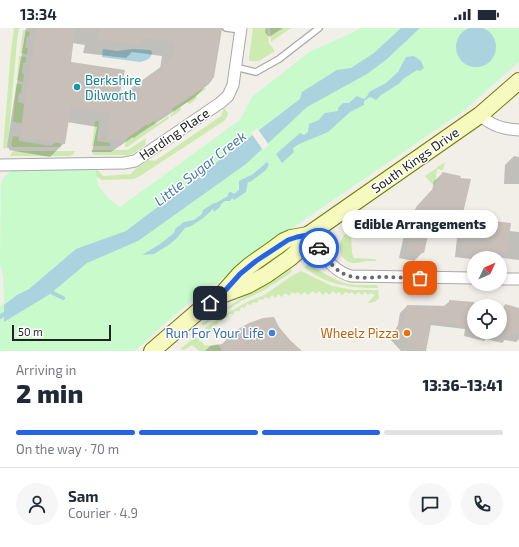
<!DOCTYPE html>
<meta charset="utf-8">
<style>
:root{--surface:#fff;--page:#f6f6f7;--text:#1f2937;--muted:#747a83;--line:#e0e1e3;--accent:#2563eb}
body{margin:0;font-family:"Exo 2",sans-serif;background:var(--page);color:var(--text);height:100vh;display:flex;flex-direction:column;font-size:15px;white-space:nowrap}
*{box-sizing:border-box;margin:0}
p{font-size:13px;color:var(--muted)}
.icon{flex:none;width:22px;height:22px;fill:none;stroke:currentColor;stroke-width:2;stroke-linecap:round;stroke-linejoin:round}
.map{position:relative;height:323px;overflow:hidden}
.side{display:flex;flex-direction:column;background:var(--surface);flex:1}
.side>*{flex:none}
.needle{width:26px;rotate:46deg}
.controls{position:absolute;left:467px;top:223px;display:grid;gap:8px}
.controls a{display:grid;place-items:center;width:40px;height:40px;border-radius:50%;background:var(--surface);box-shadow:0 2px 6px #0003;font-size:20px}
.scale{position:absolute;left:12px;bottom:10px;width:99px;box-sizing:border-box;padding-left:4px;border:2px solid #222;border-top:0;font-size:11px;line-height:14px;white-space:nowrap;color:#222;-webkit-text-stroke:3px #fff;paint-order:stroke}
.pin{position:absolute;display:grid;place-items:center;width:34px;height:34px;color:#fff;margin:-17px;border-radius:8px;box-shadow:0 2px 6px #0006}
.courier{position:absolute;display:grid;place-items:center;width:40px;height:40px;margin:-20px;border:3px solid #2563eb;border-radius:50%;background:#fff;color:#222;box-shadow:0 1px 5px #0007}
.bubble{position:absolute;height:28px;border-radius:14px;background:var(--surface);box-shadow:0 2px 6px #0003;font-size:13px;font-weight:800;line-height:28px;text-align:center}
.overview em{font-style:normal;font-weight:800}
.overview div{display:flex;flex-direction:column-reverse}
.overview{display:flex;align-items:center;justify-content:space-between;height:68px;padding:0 16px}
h1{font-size:26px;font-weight:800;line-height:30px}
.bar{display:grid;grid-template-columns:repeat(4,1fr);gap:6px 4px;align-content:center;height:48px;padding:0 16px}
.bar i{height:5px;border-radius:3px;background:var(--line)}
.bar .current{background:var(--accent)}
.bar p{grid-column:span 4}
.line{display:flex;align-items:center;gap:10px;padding:0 16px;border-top:1px solid var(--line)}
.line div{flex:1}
.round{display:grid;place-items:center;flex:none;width:42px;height:42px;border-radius:21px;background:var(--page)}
.status{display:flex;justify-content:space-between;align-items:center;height:28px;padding:0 20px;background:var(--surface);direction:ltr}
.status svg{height:11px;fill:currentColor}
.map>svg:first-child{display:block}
.grass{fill:#cdebb0}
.park{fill:#c8facc}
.water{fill:#aad3df}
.pier{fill:#f2efe9}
.shadow{fill:#0003;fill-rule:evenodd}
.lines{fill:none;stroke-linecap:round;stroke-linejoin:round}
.stream{stroke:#aad3df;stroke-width:4}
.building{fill:#c7bfb8}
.service-casing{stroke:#a9a9a9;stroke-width:8}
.minor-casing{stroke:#a9a9a9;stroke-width:13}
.secondary-casing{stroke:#707d05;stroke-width:18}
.service{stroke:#fff;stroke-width:5.5}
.minor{stroke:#fff;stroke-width:11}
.secondary{stroke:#f7fabf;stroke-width:16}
.done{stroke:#6b6a68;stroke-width:4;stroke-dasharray:0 7.2}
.route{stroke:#2563eb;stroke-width:5}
.culture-dot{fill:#0f9aa8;stroke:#fff;stroke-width:1.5}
.shop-dot{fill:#3f7fe0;stroke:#fff;stroke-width:1.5}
.food-dot{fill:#e8710a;stroke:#fff;stroke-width:1.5}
.labels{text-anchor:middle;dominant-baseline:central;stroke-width:3;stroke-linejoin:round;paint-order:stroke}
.culture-label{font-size:13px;fill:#0d838f;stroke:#fff;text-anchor:start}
.street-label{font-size:13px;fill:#222;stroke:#fff}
.shop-label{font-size:13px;fill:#366cbe;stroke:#fff;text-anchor:end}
.food-label{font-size:13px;fill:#c56008;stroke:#fff;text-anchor:end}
.water-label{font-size:14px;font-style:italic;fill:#4a7aab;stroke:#fff}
</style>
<div class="status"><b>13:34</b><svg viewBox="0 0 49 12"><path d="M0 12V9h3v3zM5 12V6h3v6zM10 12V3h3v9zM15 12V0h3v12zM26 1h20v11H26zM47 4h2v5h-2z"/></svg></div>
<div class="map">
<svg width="519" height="323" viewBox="0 0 519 323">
<rect width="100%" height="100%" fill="#f2efe9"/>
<g class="grass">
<polygon points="14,0 19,0 17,13 8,116 7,118 5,121 3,120 11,22"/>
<polygon points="253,0 267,0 269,15 275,23 259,33 249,33 249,29"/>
<polygon points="270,0 291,0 271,14"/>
<polygon points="23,2 30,4 29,9 27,8 25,20 28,20 27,26 20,25"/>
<polygon points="19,28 26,29 26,34 23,35 22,46 24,46 23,54 17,52"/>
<polygon points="16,56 22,56 21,65 19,65 18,74 24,76 22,95 14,94 13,93"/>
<polygon points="205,60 206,61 196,68 197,70 190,76 187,74 180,79 181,81 180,83 171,89 170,87 174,84 172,81 202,61"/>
<path d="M 224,80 L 228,85 L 227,89 L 224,93 L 143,146 L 134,151 L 102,152 L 96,148 L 94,143 L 98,142 L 103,148 L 131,146 C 136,139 141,138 148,132 L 155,133 L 221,88 Z"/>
<polygon points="168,88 169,90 168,91 127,119 125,119 126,111 147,96 148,97 154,93 157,96"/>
<polygon points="95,93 99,93 97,113 110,115 110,118 92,118"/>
<polygon points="13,108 19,109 19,113 51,118 56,114 61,115 61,119 13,119 11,117"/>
<polygon points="146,110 145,117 132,126 127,127 94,127 92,125 91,122 128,122"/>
<polygon points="14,123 75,123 74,126 70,128 10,128 12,124"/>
<polygon points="445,134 443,142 437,141 435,155 433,157 425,148"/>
<path d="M 359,193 L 365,203 C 361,205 355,201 351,206 L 352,225 L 354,230 L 375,231 L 377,233 C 374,233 371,233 368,233 C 362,233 356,237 349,234 C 346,233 342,229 341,226 C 336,211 349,200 359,193 Z"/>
<path d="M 309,236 C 323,245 338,255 355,257 C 362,257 370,257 377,257 L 378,260 C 360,260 342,259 325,252 C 319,249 312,245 306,241 L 304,239 Z"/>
<polygon points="289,239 292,243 289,246 261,264 243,272 217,288 203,298 202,296 203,295"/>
<polygon points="301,243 332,258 353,262 378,262 379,270 375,274 369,275 368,274 375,267 371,265 368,267 365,264 362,267 359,264 355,267 352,264 349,266 346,264 342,267 339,264 336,266 333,263 329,267 326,264 323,267 319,263 316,266 313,263 308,267 305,264 301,267 298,264 295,266 292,264 289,268 285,265 282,269 278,266 276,270 272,267 269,271 265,269 263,272 259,271 257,275 253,274 251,277 247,276 245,280 241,279 240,283 235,283 233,287 229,285 227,290 224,289 222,293 218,294 217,297 212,298 213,304 209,305 205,300 219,290 245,275 264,267 293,247"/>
<path d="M 195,309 C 208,317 200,320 218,316 L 222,323 L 199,323 L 192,317 C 188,320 185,323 180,321 Z"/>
</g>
<path class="park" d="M 360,0 L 519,0 L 519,34 L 486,63 L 466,81 L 291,201 L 185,278 L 162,298 L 135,323 L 0,323 L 0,278 L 4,275 L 3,248 L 0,236 L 1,157 C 3,150 5,146 12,143 L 95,140 L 98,157 L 109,171 L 120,179 L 240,92 L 252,69 L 309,24 L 354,4 Z"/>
<g class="water">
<circle cx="476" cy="19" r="20"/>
<polygon points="401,0 420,0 387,31 367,46 307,79 246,136 138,213 87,235 50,266 4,294 4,277 17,267 29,261 76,221 126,203 300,71 302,64 337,42 351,40 374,25"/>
<path d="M 103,21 L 117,23 L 133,21 L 150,22 L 152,24 C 152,30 146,33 140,34 L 102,29 Z"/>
<polygon points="414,28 421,33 424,40 420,43 417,42 403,51 400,55 381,67 376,72 370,69 364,73 364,77 350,84 328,104 299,116 293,120 294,124 282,135 276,126 300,105 304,107 308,104 309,96 319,92 322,88 325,85 338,83 338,80 343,75 349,75 357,68 364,71 368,67 369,64 386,55 398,44 406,29"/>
<polygon points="267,134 269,136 266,142 250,154 248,154 246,164 234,172 232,170 230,173 225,173 221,176 220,179 214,184 213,181 202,191 191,198 185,200 177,210 170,216 154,226 142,227 160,216 174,205 175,201 184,194 194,192 202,186 203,182 214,175 216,175 228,168 228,165 231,164 234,166 239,162 239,153 253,146"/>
</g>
<polygon class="pier" points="257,100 269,117 263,122 251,105"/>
<g class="shadow">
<path d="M 26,0 L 221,0 L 208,56 L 194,70 L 139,106 L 134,110 L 133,109 L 111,124 L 92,124 L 97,99 L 67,94 L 64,115 L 50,129 L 9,122 L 9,120 L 7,120 L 12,85 ZM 72,15 L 85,17 L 83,25 L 126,30 L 132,24 L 162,28 L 160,41 L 118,72 L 70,35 Z"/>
<polygon points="266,0 283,0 269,9 265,4"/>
<polygon points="514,128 519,129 519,156 504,156 505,137"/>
<polygon points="443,145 459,151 458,201 450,210 428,205 423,224 414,233 399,230 408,189 432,163 434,153"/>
<polygon points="494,194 509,203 519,204 519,232 503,230 500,232 500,230 485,230 473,229 471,231 455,229 457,210 463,204 487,206 488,200"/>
<polygon points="450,273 474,278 474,304 500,304 500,283 505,277 519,281 519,311 516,314 505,312 502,315 486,311 484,313 464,308 465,301 430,297 424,323 401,323 390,311 398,297 400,285 407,278 443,279"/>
<polygon points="278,300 289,313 301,323 205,323 210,318 222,316 233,305"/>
</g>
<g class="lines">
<g class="stream">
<polyline points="48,261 53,265 63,270"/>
<polyline points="0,289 7,284"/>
</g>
</g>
<g class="building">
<polygon points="37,0 75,0 71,34 125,42 119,69 173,30 175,14 142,10 141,16 97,12 99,0 222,0 222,1 214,49 209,56 154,93 148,97 147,96 126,111 106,111 110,86 71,79 65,116 22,109 22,107 21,106 25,70"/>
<polygon points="442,144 461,148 460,150 471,151 459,202 431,195 424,225 407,222 416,179 440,153"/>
<polygon points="494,193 511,195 507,226 478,223 478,225 461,224 462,203 492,205"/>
<polygon points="449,272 474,274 474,302 432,292 426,323 415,323 396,303 405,289 407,277 449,278"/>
<polygon points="505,276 519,280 519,307 511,305 510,308 498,305 498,304 500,304 500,296"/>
<polygon points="274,289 279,299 290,312 302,323 222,323 233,304 249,295 263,290"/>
</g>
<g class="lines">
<g class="service-casing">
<g id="service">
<polyline points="226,0 241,2"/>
<polyline points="235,39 256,44 279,31 319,0"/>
</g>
</g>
<g class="minor-casing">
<g id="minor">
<path d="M 480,87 C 492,98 503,101 519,102"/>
<polyline points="0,137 124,135 135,133 220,75 228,68 233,57 241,0"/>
<path d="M 308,207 C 321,223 331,243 351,248 L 474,250"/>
<polyline points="500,251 519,251"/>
</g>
</g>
<g class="secondary-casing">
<g id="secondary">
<polyline points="224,264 240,246 248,239 256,233 276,219 284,213 291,210 308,207"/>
<polyline points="152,323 202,280 224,266 248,257 266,247 290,230 299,222 308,207 480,87 519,53"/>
</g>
</g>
<use href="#service" class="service"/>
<use href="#minor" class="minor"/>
<use href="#secondary" class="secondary"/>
</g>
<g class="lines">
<path class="done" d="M 319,220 C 326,229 332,239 342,245 C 354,252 370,249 383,249 C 395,249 408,250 420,250"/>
<polyline class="route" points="210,275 223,265 240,246 256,233 288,212 297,209 308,207 319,220"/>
</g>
<circle class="culture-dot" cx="77" cy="59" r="4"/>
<circle class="shop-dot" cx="272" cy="305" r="4"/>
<circle class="food-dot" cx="407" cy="305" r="4"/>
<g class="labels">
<g class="culture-label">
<text x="85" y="52">Berkshire<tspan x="85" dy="15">Dilworth</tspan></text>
</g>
<g class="street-label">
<text transform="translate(174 106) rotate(-34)">Harding Place</text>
<text transform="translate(415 132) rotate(-35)">South Kings Drive</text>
</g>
<g class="shop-label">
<text x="264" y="305">Run For Your Life</text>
</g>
<g class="food-label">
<text x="399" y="305">Wheelz Pizza</text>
</g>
<g class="water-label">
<text transform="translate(200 140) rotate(-38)">Little Sugar Creek</text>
</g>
</g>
</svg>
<div class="controls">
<a><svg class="needle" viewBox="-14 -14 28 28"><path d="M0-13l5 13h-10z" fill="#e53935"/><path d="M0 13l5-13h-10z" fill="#747a83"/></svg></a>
<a><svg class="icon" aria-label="locate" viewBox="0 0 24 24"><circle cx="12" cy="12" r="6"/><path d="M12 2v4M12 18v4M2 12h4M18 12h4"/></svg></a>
</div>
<div class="scale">50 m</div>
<div class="pin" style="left:420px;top:250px;background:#ea580c"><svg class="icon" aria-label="bag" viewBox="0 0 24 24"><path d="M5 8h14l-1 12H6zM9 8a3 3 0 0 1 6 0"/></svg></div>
<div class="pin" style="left:210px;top:275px;background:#1f2937"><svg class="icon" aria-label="home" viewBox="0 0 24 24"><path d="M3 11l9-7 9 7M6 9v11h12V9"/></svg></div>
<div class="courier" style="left:319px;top:220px"><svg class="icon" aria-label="car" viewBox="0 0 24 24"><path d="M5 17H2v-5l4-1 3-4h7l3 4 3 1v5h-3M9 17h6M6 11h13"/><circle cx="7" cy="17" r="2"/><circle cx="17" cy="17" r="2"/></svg></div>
<div class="bubble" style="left:342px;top:182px;width:156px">Edible Arrangements</div>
</div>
<section class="side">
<div class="overview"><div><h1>2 min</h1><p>Arriving in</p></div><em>13:36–13:41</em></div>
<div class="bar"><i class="current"></i><i class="current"></i><i class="current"></i><i></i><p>On the way · 70 m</p></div>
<div class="line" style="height:72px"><a class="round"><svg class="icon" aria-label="person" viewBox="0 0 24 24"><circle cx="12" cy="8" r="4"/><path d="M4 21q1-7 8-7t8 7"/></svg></a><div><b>Sam</b><p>Courier · 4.9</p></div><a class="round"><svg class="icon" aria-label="chat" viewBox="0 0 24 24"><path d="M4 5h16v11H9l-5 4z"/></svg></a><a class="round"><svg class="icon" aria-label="phone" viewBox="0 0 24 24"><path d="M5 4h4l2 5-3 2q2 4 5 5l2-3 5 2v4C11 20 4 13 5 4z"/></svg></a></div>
</section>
